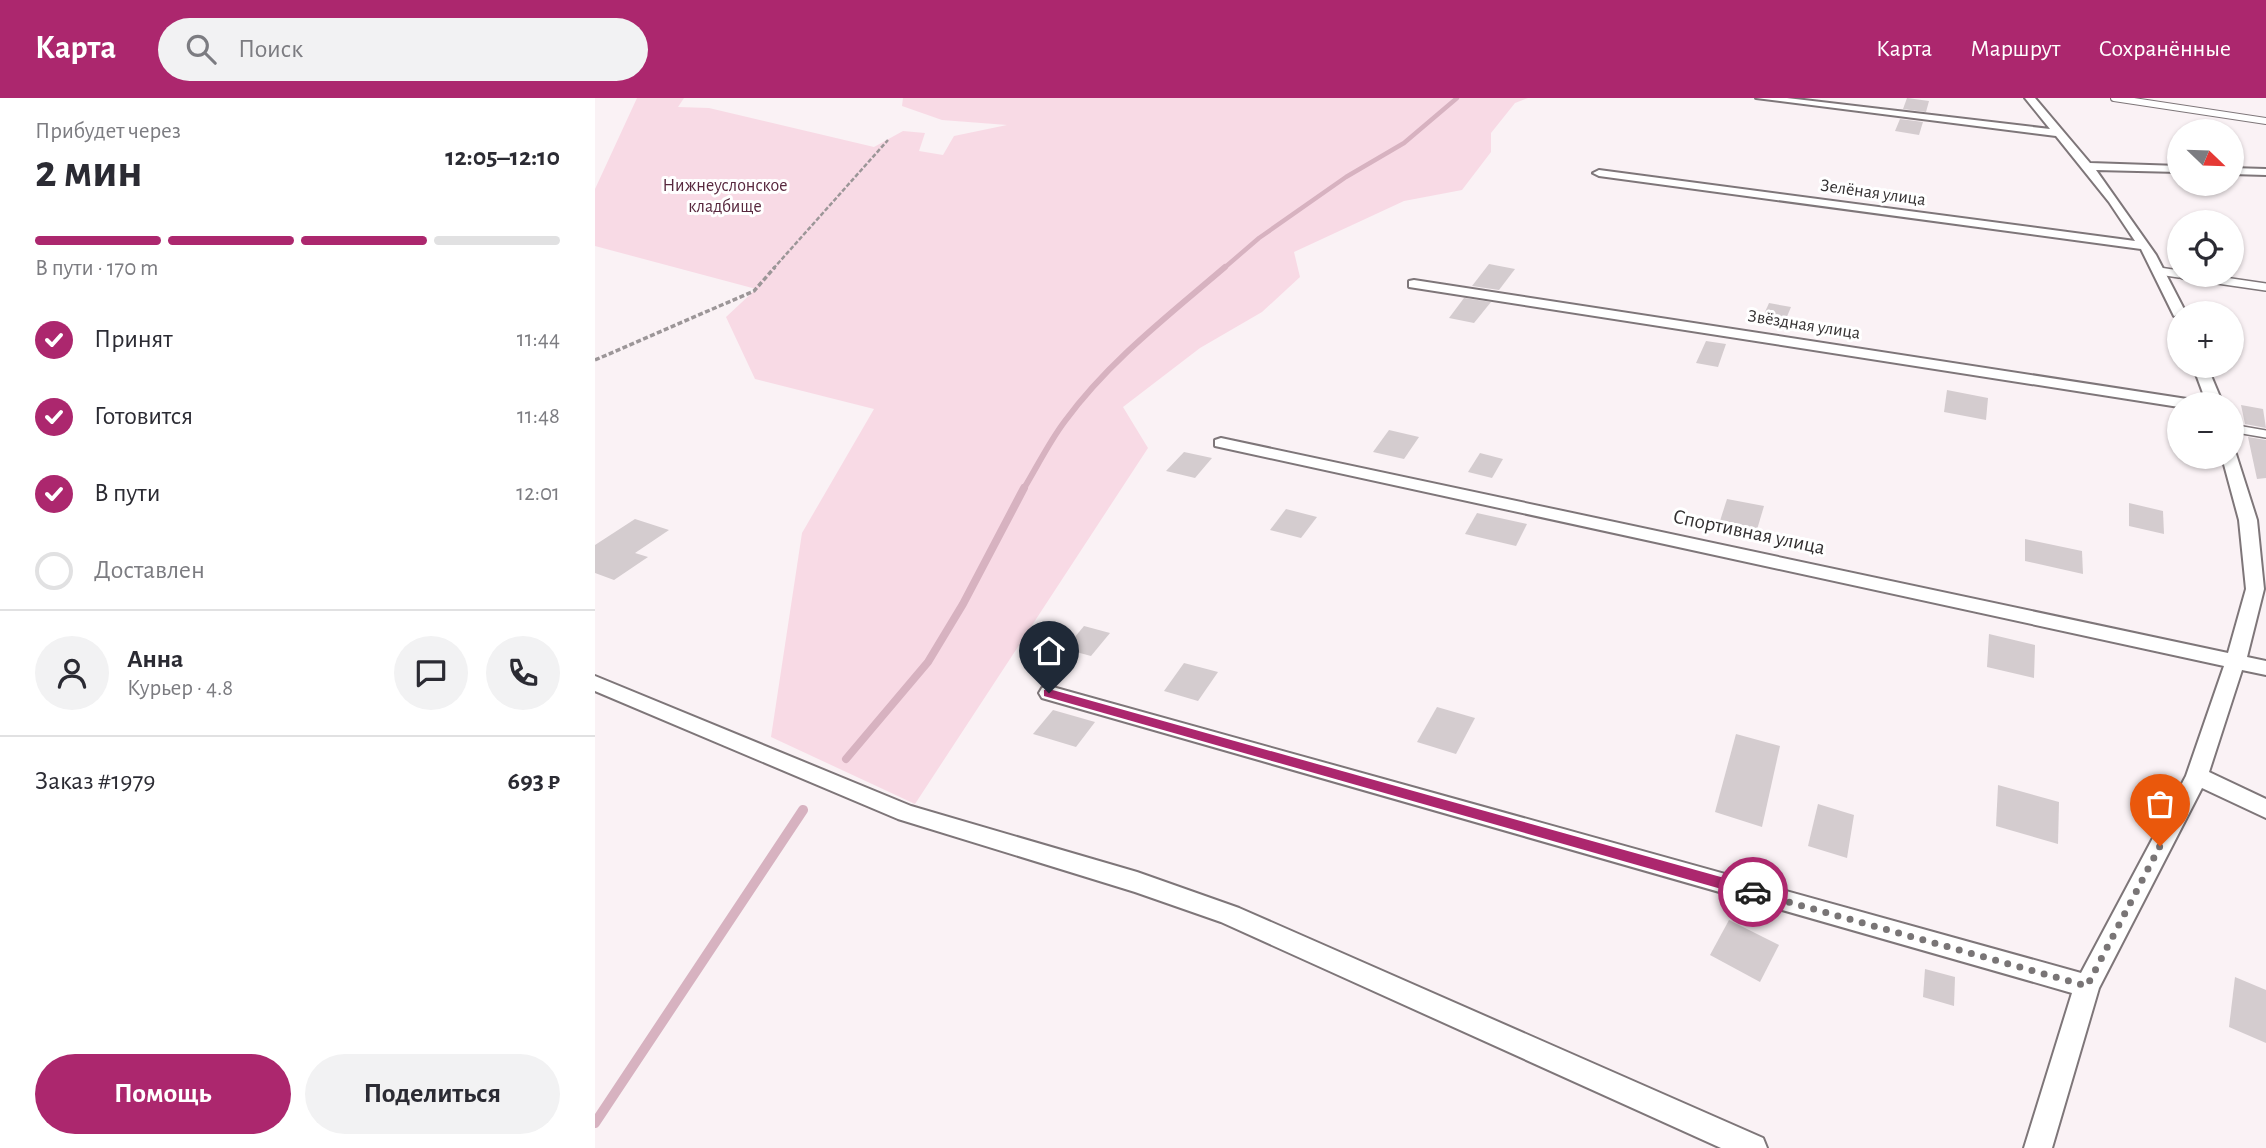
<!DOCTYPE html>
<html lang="ru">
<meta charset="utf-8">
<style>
:root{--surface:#fff;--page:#f2f2f3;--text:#2b2b33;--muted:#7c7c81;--line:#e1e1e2;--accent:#ac276e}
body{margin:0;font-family:"Alegreya Sans",sans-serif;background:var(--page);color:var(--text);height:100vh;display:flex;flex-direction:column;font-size:26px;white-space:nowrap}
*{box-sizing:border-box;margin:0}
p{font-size:23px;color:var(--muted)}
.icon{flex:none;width:38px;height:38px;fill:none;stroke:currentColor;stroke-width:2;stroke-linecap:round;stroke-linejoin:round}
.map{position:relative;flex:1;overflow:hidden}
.drawer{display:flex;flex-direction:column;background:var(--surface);width:595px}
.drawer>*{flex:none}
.needle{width:46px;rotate:113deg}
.controls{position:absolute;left:1572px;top:21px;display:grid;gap:14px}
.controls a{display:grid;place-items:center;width:77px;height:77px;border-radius:50%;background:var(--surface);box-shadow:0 2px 5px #0004;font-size:35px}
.pin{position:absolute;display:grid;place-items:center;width:60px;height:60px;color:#fff;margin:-72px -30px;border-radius:50% 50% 50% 0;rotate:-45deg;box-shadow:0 0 7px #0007}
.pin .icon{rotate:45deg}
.courier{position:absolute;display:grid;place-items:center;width:70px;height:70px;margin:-35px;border:5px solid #ac276e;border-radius:50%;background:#fff;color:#222;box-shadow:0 2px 9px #0007}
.headline em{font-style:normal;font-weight:700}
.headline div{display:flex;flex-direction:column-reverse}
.headline{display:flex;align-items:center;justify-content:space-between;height:119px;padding:0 35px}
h1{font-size:46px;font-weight:700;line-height:52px}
.bar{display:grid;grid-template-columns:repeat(4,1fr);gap:10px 7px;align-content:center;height:84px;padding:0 35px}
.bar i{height:9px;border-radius:5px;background:var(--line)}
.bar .on{background:var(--accent)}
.bar p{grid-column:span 4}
.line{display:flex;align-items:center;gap:18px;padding:0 35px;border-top:2px solid var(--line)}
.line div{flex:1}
.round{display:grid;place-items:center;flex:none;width:74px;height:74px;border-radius:37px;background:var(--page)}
ol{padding:0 35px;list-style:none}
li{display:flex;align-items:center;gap:21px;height:77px}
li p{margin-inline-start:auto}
li .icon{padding:7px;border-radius:50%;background:var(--accent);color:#fff;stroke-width:4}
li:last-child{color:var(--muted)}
li i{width:38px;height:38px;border:4px solid var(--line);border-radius:50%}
.primary-button{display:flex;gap:14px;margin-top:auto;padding:14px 35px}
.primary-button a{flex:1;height:80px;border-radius:42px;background:var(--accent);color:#fff;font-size:28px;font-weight:700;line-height:80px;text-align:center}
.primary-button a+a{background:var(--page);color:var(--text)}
header{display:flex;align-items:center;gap:42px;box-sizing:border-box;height:98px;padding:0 35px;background:var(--accent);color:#fff}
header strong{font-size:33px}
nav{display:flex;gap:38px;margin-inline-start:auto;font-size:24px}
.search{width:490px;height:63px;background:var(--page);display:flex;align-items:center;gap:18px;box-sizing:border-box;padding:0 24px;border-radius:38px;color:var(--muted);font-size:26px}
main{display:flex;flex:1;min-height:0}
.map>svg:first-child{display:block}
.green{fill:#f8dae5}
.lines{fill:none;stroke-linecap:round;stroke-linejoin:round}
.stream-far3{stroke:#d7b2c0;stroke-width:4.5}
.stream-far2{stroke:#d7b2c0;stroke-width:6}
.stream-far1{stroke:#d7b2c0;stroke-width:8}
.stream{stroke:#d7b2c0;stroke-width:10}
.building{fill:#d4cccf}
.service-far1-casing{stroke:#7e7679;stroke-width:8}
.service-casing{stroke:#7e7679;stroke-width:10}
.minor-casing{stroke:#7e7679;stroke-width:4}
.path-far1{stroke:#9c9698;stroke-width:2.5;stroke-dasharray:4.5 2;stroke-linecap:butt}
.path{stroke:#9c9698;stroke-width:3.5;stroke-dasharray:5 2.5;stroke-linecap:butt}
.service-far1{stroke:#fff;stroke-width:6}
.service{stroke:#fff;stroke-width:7}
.minor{fill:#fff;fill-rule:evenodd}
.route{fill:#ac276e}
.done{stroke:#797576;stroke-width:7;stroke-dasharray:0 12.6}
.labels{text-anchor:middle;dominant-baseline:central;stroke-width:6;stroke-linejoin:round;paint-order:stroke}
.far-park-label{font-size:18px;fill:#58283e;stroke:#fff}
.far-street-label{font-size:18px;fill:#343132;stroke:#fff}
.street-label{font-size:21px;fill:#343132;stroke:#fff}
</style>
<header>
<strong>Карта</strong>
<div class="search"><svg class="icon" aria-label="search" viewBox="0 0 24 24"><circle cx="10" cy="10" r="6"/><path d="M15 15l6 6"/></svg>Поиск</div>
<nav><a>Карта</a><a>Маршрут</a><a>Сохранённые</a></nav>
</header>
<main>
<section class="drawer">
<div class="headline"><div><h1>2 мин</h1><p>Прибудет через</p></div><em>12:05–12:10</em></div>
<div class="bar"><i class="on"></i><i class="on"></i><i class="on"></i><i></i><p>В пути · 170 m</p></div>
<ol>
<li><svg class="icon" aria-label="check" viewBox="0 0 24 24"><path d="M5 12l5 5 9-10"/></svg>Принят<p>11:44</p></li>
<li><svg class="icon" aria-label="check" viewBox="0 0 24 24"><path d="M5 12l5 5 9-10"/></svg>Готовится<p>11:48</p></li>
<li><svg class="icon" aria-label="check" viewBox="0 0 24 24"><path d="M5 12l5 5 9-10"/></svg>В пути<p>12:01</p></li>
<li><i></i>Доставлен</li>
</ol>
<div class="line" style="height:126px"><a class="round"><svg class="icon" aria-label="person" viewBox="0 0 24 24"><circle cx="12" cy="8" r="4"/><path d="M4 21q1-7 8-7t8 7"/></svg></a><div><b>Анна</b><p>Курьер · 4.8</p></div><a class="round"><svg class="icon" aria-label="chat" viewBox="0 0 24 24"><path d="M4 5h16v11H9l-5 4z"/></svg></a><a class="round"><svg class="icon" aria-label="phone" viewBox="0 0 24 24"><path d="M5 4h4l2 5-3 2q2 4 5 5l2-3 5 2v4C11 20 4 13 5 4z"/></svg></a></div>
<div class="line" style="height:91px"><div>Заказ #1979</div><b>693 ₽</b></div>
<div class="primary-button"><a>Помощь</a><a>Поделиться</a></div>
</section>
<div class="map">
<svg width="1671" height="1050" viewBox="0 0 1671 1050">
<rect width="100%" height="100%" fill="#faf2f5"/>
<polygon class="green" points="42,0 89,0 83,9 114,10 279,49 308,33 330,35 324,53 348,57 359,38 412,27 347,22 307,8 308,0 933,0 920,5 896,35 896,54 867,92 809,103 699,154 705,179 667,214 605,250 528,309 553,350 320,706 176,639 207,435 279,311 160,281 131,219 161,191 0,148 0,91"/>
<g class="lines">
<polyline class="stream-far3" points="628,171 664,140 751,79 809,45 862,0"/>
<path class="stream-far2" d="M 428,392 C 442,369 454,344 470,323 C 514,263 574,217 630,169"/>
<polyline class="stream-far1" points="251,661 333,564 368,506 429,390"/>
<polyline class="stream" points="0,1025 208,712"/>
</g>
<g class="building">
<polygon points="1312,0 1334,3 1331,14 1308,11"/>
<polygon points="1305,21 1328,24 1324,37 1300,33"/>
<polygon points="894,166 920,171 904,192 877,188"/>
<polygon points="869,200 896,204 879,225 854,220"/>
<polygon points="1174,205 1196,209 1188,228 1166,223"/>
<polygon points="1111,243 1131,246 1123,269 1101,265"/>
<polygon points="1352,292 1393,300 1391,322 1349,314"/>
<polygon points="1646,307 1668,311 1671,330 1650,326"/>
<polygon points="794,332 824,339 809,361 778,354"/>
<polygon points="1653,339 1671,342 1671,380 1662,381"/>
<polygon points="589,354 617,360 600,380 571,373"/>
<polygon points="885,355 908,361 897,380 873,374"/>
<polygon points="1132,401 1169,408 1161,435 1124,426"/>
<polygon points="1534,405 1568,413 1569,436 1534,428"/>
<polygon points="691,411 722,419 706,440 675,432"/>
<polygon points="882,415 932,426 921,448 870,436"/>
<polygon points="40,421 74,432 40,455 53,459 19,482 0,475 0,447"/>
<polygon points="1430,441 1487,453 1488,476 1430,463"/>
<polygon points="489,528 515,535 496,558 470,551"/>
<polygon points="1394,536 1440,547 1439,580 1392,569"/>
<polygon points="589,565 623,574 603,603 569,593"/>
<polygon points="842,609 880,620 861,656 822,644"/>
<polygon points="458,612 500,624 481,649 438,636"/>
<polygon points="1141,636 1185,648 1167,729 1120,714"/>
<polygon points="1403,687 1464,704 1463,746 1401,728"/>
<polygon points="1223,706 1259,717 1252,760 1213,748"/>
<polygon points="1134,822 1184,847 1165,884 1115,857"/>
<polygon points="1330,871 1360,879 1359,908 1328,899"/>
<polygon points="1640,879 1671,892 1671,945 1634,929"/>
</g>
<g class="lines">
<g class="service-far1-casing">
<polyline id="service-far1" points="1519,0 1671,23"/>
</g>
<g class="service-casing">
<g id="service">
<polyline points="1564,173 1584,176"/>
<polyline points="1588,177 1671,189"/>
<polyline points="1636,330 1671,336"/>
</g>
</g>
<g class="minor-casing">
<g id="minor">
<polygon points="1161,0 1192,0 1455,31 1430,0 1440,0 1495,65 1584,68 1584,74 1501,72 1561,157 1591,215 1579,218 1546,151 1004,78 998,75 1004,72 1540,143 1514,104 1461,38"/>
<polygon points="1636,70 1671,71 1671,77 1636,76"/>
<polygon points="819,182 1592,301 1600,306 1584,306 1584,309 814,189 814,183"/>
<polygon points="1598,268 1612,268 1628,306 1612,306"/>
<polygon points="626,340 1633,555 1651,491 1644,422 1627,359 1641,356 1662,422 1669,491 1652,559 1671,563 1671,577 1647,572 1614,674 1671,701 1671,720 1607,690 1504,890 1457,1050 1429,1050 1477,895 454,602 447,600 444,595 447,590 454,588 1486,875 1591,678 1629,568 620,348 620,342"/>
<polygon points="0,578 316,708 542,774 644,810 1168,1040 1172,1050 1126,1050 626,824 540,794 303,721 0,593"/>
</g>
</g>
<polyline class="path-far1" points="178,171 293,42"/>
<polyline class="path" points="0,262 159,193 180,169"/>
<use href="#service-far1" class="service-far1"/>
<use href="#service" class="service"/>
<use href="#minor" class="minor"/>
</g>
<polygon class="route" points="454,591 1158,788 1165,794 1158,800 449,598 449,592"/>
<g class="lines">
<polyline class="done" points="1158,794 1492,888 1565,748"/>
</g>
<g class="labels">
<g class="far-park-label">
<text x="130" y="88">Нижнеуслонское<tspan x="130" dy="21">кладбище</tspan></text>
</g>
<g class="far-street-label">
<text transform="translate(1278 95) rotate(8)">Зелёная улица</text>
<text transform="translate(1209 227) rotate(9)">Звёздная улица</text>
</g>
<g class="street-label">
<text transform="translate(1154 434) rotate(12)">Спортивная улица</text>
</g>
</g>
</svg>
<div class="controls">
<a><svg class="needle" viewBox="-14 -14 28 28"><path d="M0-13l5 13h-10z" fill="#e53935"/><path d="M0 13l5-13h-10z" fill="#7c7c81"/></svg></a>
<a><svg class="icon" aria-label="locate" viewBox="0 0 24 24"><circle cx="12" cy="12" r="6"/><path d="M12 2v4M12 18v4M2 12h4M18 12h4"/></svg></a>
<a>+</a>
<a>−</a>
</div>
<div class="pin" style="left:1565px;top:748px;background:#ea580c"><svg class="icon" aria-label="bag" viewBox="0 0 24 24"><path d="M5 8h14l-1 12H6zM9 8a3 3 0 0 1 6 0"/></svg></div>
<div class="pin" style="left:454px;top:595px;background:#1f2937"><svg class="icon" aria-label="home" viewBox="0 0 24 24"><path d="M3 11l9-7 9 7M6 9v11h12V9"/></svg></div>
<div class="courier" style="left:1158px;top:794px"><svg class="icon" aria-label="car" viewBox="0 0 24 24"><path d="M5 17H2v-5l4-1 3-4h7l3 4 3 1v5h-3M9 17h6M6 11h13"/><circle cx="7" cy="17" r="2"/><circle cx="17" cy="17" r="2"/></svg></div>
</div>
</main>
